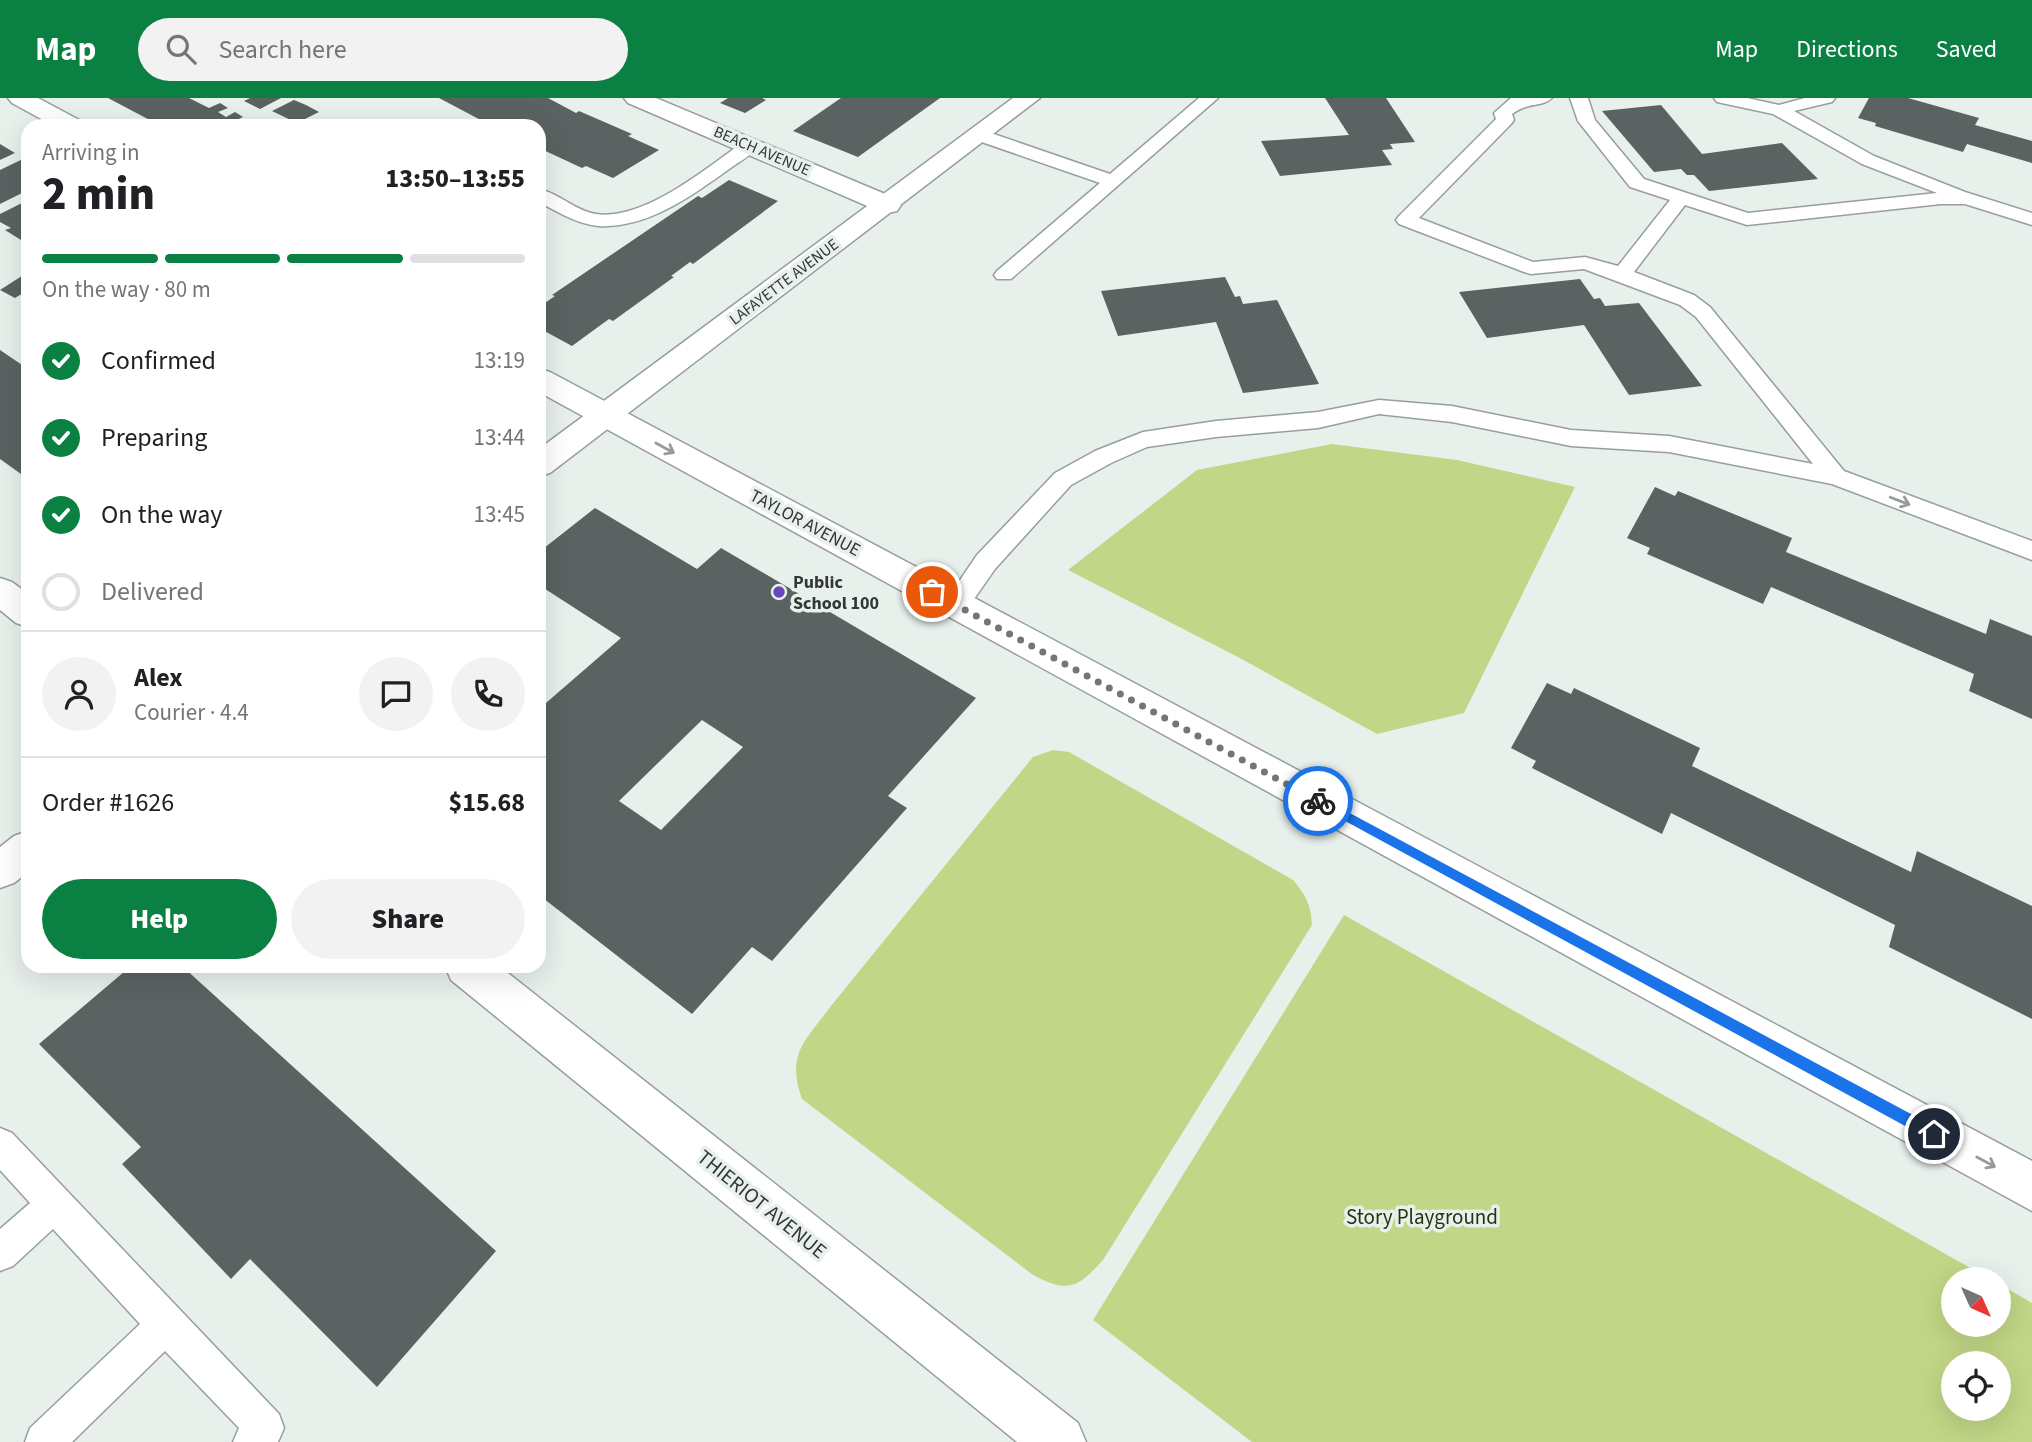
<!DOCTYPE html>
<meta charset="utf-8">
<style>
:root{--surface:#fff;--page:#f2f2f2;--text:#202124;--muted:#757577;--line:#e0e0e0;--accent:#0b8043}
body{margin:0;font-family:"Source Sans 3",sans-serif;background:var(--page);color:var(--text);height:100vh;display:flex;flex-direction:column;font-size:26px;white-space:nowrap}
*{box-sizing:border-box;margin:0}
p{font-size:23px;color:var(--muted)}
.icon{flex:none;width:38px;height:38px;fill:none;stroke:currentColor;stroke-width:2;stroke-linecap:round;stroke-linejoin:round}
.map{position:relative;flex:1;overflow:hidden}
.side{position:absolute;left:21px;top:21px;width:525px;height:854px;display:flex;flex-direction:column;background:var(--surface);border-radius:21px;box-shadow:0 7px 28px #0002}
.side>*{flex:none}
.needle{width:46px;rotate:135deg}
.controls{position:absolute;left:1941px;top:1169px;display:grid;gap:14px}
.controls a{display:grid;place-items:center;width:70px;height:70px;border-radius:50%;background:var(--surface);box-shadow:0 7px 28px #0002;font-size:35px}
.pin{position:absolute;display:grid;place-items:center;width:60px;height:60px;color:#fff;margin:-30px;border:4px solid #fff;border-radius:50%;box-shadow:0 2px 7px #0007}
.courier{position:absolute;display:grid;place-items:center;width:70px;height:70px;margin:-35px;border:5px solid #1a73e8;border-radius:50%;background:#fff;color:#222;box-shadow:0 2px 9px #0007}
.overview em{font-style:normal;font-weight:800}
.overview div{display:flex;flex-direction:column-reverse}
.overview{display:flex;align-items:center;justify-content:space-between;height:119px;padding:0 21px}
h1{font-size:46px;font-weight:800;line-height:52px}
.bar{display:grid;grid-template-columns:repeat(4,1fr);gap:10px 7px;align-content:center;height:84px;padding:0 21px}
.bar i{height:9px;border-radius:5px;background:var(--line)}
.bar .on{background:var(--accent)}
.bar p{grid-column:span 4}
.line{display:flex;align-items:center;gap:18px;padding:0 21px;border-top:2px solid var(--line)}
.line div{flex:1}
.round{display:grid;place-items:center;flex:none;width:74px;height:74px;border-radius:37px;background:var(--page)}
ol{padding:0 21px;list-style:none}
li{display:flex;align-items:center;gap:21px;height:77px}
li p{margin-inline-start:auto}
li .icon{padding:7px;border-radius:50%;background:var(--accent);color:#fff;stroke-width:4}
li:last-child{color:var(--muted)}
li i{width:38px;height:38px;border:4px solid var(--line);border-radius:50%}
.action{display:flex;gap:14px;margin-top:auto;padding:14px 21px}
.action a{flex:1;height:80px;border-radius:42px;background:var(--accent);color:#fff;font-size:28px;font-weight:800;line-height:80px;text-align:center}
.action a+a{background:var(--page);color:var(--text)}
header{display:flex;align-items:center;gap:42px;box-sizing:border-box;height:98px;padding:0 35px;background:var(--accent);color:#fff}
header strong{font-size:33px}
nav{display:flex;gap:38px;margin-inline-start:auto;font-size:24px}
.search{width:490px;height:63px;background:var(--page);display:flex;align-items:center;gap:18px;box-sizing:border-box;padding:0 24px;border-radius:38px;color:var(--muted);font-size:26px}
.map>svg:first-child{display:block}
.green{fill:#c1d686;fill-rule:evenodd}
.building{fill:#5b6362;fill-rule:evenodd}
.lines{fill:none;stroke-linecap:round;stroke-linejoin:round}
.service-casing{stroke:#979e9b;stroke-width:3}
.minor-casing{stroke:#979e9b;stroke-width:3}
.tertiary-casing{stroke:#979e9b;stroke-width:3}
.service{fill:#fff;fill-rule:evenodd}
.minor{fill:#fff;fill-rule:evenodd}
.tertiary{fill:#fff;fill-rule:evenodd}
.oneway{stroke:#999a9a}
.route{fill:#1a73e8}
.done{stroke:#727775;stroke-width:7;stroke-dasharray:0 12.6}
.poi-dot{fill:#6846be;stroke:#e8f0ec;stroke-width:2.5}
.labels{text-anchor:middle;dominant-baseline:central;stroke-width:7;stroke-linejoin:round;paint-order:stroke}
.far-street-label{font-size:16px;fill:#333635;stroke:#e8f0ec}
.street-label{font-size:18px;fill:#333635;stroke:#e8f0ec}
.poi-label{font-size:18px;font-weight:bold;fill:#333635;stroke:#e8f0ec;text-anchor:start}
.near-street-label{font-size:21px;fill:#333635;stroke:#e8f0ec}
.near-park-label{font-size:21px;fill:#29310e;stroke:#e8f0ec}
</style>
<header>
<strong>Map</strong>
<div class="search"><svg class="icon" aria-label="search" viewBox="0 0 24 24"><circle cx="10" cy="10" r="6"/><path d="M15 15l6 6"/></svg>Search here</div>
<nav><a>Map</a><a>Directions</a><a>Saved</a></nav>
</header>
<div class="map">
<svg width="2032" height="1344" viewBox="0 0 2032 1344">
<rect width="100%" height="100%" fill="#e8f0ec"/>
<g class="green">
<polygon points="1332,346 1457,362 1575,389 1464,615 1377,636 1238,559 1068,472 1197,372"/>
<path d="M 1053,652 L 1069,654 L 1293,782 C 1306,797 1311,807 1312,827 L 1103,1162 C 1077,1191 1067,1195 1033,1177 L 802,1001 C 786,956 805,943 831,908 L 1033,659 Z"/>
<path d="M 1344,817 L 1990,1181 L 1953,1181 L 1953,1227 L 1998,1227 L 1999,1186 L 2032,1205 L 2032,1344 L 1252,1344 L 1093,1222 ZM 1953,1265 L 1998,1265 L 1998,1311 L 1953,1311 Z"/>
</g>
<g class="building">
<polygon points="108,0 189,0 209,10 220,5 228,10 218,14 226,19 235,14 243,19 224,28 161,28"/>
<polygon points="281,0 260,11 244,3 250,0"/>
<polygon points="439,0 548,0 576,15 579,13 632,36 628,38 659,52 613,80 586,68 582,70 539,50 539,28 492,28"/>
<polygon points="728,0 762,0 766,2 745,15 720,5"/>
<polygon points="841,0 940,0 858,59 793,33"/>
<polygon points="1325,0 1386,0 1415,44 1390,46 1393,51 1382,52 1392,67 1280,78 1261,43 1349,37"/>
<polygon points="1869,0 1908,0 1979,20 1975,27 2032,43 2032,65 1967,46 1963,54 1875,28 1876,25 1858,20"/>
<polygon points="294,2 306,7 319,14 297,25 272,13"/>
<polygon points="1661,7 1702,56 1782,45 1818,81 1709,93 1694,77 1687,77 1681,71 1654,74 1602,13"/>
<polygon points="0,46 15,55 0,62"/>
<polygon points="27,59 28,92 0,106 0,72"/>
<polygon points="729,82 778,103 693,166 690,164 671,178 674,179 613,223 609,221 572,248 539,230 539,209 555,198 552,197 698,98 702,100"/>
<polygon points="28,102 28,138 21,142 5,132 11,130 0,124 0,116"/>
<polygon points="28,174 28,192 15,200 0,192"/>
<polygon points="1225,179 1235,199 1240,198 1243,206 1277,202 1319,286 1243,295 1216,224 1118,238 1101,193"/>
<polygon points="1580,181 1594,201 1600,200 1605,208 1639,205 1702,288 1629,297 1584,227 1487,240 1459,194"/>
<polygon points="0,252 28,271 28,381 0,361"/>
<polygon points="1655,389 1675,398 1678,393 1792,440 1786,454 1986,536 1990,521 2032,538 2032,621 1969,593 1974,576 1771,489 1763,506 1647,456 1650,450 1627,440"/>
<path d="M 595,410 L 697,471 L 721,450 L 976,600 L 888,698 L 907,710 L 772,863 L 752,849 L 692,916 L 539,797 L 539,611 L 621,540 L 539,487 L 539,454 ZM 702,622 L 743,649 L 661,732 L 619,703 Z"/>
<polygon points="1547,585 1571,596 1574,590 1700,650 1692,668 1911,774 1917,753 2032,808 2032,921 1889,849 1895,827 1671,715 1662,736 1532,670 1536,663 1511,650"/>
<polygon points="131,868 182,868 496,1153 377,1289 250,1161 231,1181 122,1066 141,1049 39,946"/>
</g>
<g class="lines">
<g class="service-casing">
<g id="service">
<polygon points="1199,0 1218,0 1011,181 997,181 994,177 997,173 1100,85 973,41 970,37 973,33 985,33 1110,76"/>
<path d="M 1511,0 L 1552,0 C 1541,10 1529,3 1512,16 L 1514,22 L 1511,26 L 1419,120 L 1533,164 L 1585,159 L 1618,168 L 1670,102 L 1630,89 L 1578,23 L 1570,0 L 1588,0 L 1595,22 L 1644,81 L 1748,115 L 1937,95 L 1862,66 L 1773,16 L 1717,4 L 1714,0 L 1747,0 L 1779,7 L 1805,0 L 1835,0 L 1832,4 L 1794,13 L 1874,58 L 1965,94 L 2032,115 L 2032,127 L 1965,106 L 1941,106 L 1747,127 L 1685,107 L 1634,174 L 1694,197 L 1710,209 L 1844,373 L 2032,443 L 2032,462 L 1832,386 L 1669,354 L 1571,348 L 1452,324 L 1379,316 L 1318,330 L 1216,339 L 1147,349 L 1111,365 L 1071,387 L 995,471 L 965,514 L 956,517 L 947,514 L 943,507 L 977,457 L 1055,375 L 1095,353 L 1143,334 L 1216,323 L 1318,314 L 1379,302 L 1452,308 L 1571,332 L 1669,338 L 1813,366 L 1696,219 L 1680,207 L 1584,171 L 1531,176 L 1524,174 L 1399,126 L 1396,122 L 1399,118 L 1496,21 L 1494,15 Z"/>
<path d="M 749,43 L 758,48 C 751,58 739,64 729,71 C 692,98 646,131 598,128 C 577,126 558,114 539,104 L 539,93 L 542,92 C 561,97 576,113 596,116 C 643,123 706,71 743,44 Z"/>
<polygon points="0,1030 12,1035 279,1316 284,1330 278,1344 233,1344 239,1330 165,1253 72,1344 25,1344 30,1330 140,1226 53,1131 13,1168 0,1173 0,1131 30,1105 0,1072"/>
</g>
</g>
<g class="minor-casing">
<g id="minor">
<polygon points="8,0 38,0 81,23 84,28 54,28 12,5"/>
<polygon points="624,0 656,0 897,101 901,107 897,113 888,115 879,113 628,5"/>
<polygon points="539,271 550,274 2032,1063 2032,1113 539,294"/>
<polygon points="0,480 12,484 28,496 28,529 16,525 0,512"/>
<polygon points="445,868 499,868 1078,1325 1086,1344 1017,1344 451,882"/>
</g>
</g>
<g class="tertiary-casing">
<g id="tertiary">
<polygon points="1013,0 1040,0 550,375 539,378 539,351"/>
<polygon points="28,733 28,774 14,785 0,790 0,749 14,738"/>
</g>
</g>
<use href="#service" class="service"/>
<use href="#minor" class="minor"/>
<use href="#tertiary" class="tertiary"/>
</g>
<defs><path id="oneway-shaft" d="M-6 0H5M1.5-3L5.5 0L1.5 3" fill="none" stroke-width="1.6" stroke-linecap="round" stroke-linejoin="round" transform="scale(1.75)"/></defs>
<g class="oneway">
<use href="#oneway-shaft" transform="translate(665 350) rotate(29)"/>
<use href="#oneway-shaft" transform="translate(1900 403) rotate(21)"/>
<use href="#oneway-shaft" transform="translate(1986 1064) rotate(28)"/>
</g>
<polygon class="route" points="1318,698 1939,1031 1939,1041 1929,1041 1314,706 1312,703"/>
<g class="lines">
<polyline class="done" points="932,494 1318,703"/>
</g>
<circle class="poi-dot" cx="779" cy="494" r="7"/>
<g class="labels">
<g class="far-street-label">
<text transform="translate(762 53) rotate(23)">BEACH AVENUE</text>
<text transform="translate(784 184) rotate(-37)">LAFAYETTE AVENUE</text>
</g>
<g class="street-label">
<text transform="translate(805 425) rotate(28)">TAYLOR AVENUE</text>
</g>
<g class="poi-label">
<text x="793" y="484">Public<tspan x="793" dy="21">School 100</tspan></text>
</g>
<g class="near-street-label">
<text transform="translate(762 1106) rotate(39)">THIERIOT AVENUE</text>
</g>
<g class="near-park-label">
<text x="1422" y="1119">Story Playground</text>
</g>
</g>
</svg>
<div class="controls">
<a><svg class="needle" viewBox="-14 -14 28 28"><path d="M0-13l5 13h-10z" fill="#e53935"/><path d="M0 13l5-13h-10z" fill="#757577"/></svg></a>
<a><svg class="icon" aria-label="locate" viewBox="0 0 24 24"><circle cx="12" cy="12" r="6"/><path d="M12 2v4M12 18v4M2 12h4M18 12h4"/></svg></a>
</div>
<div class="pin" style="left:932px;top:494px;background:#ea580c"><svg class="icon" aria-label="bag" viewBox="0 0 24 24"><path d="M5 8h14l-1 12H6zM9 8a3 3 0 0 1 6 0"/></svg></div>
<div class="pin" style="left:1934px;top:1036px;background:#1f2937"><svg class="icon" aria-label="home" viewBox="0 0 24 24"><path d="M3 11l9-7 9 7M6 9v11h12V9"/></svg></div>
<div class="courier" style="left:1318px;top:703px"><svg class="icon" aria-label="bike" viewBox="0 0 24 24"><circle cx="6" cy="16" r="4"/><circle cx="18" cy="16" r="4"/><path d="M6 16l4-8h5l3 8M10 8l3 8H6M13 5h3"/></svg></div>
<section class="side">
<div class="overview"><div><h1>2 min</h1><p>Arriving in</p></div><em>13:50–13:55</em></div>
<div class="bar"><i class="on"></i><i class="on"></i><i class="on"></i><i></i><p>On the way · 80 m</p></div>
<ol>
<li><svg class="icon" aria-label="check" viewBox="0 0 24 24"><path d="M5 12l5 5 9-10"/></svg>Confirmed<p>13:19</p></li>
<li><svg class="icon" aria-label="check" viewBox="0 0 24 24"><path d="M5 12l5 5 9-10"/></svg>Preparing<p>13:44</p></li>
<li><svg class="icon" aria-label="check" viewBox="0 0 24 24"><path d="M5 12l5 5 9-10"/></svg>On the way<p>13:45</p></li>
<li><i></i>Delivered</li>
</ol>
<div class="line" style="height:126px"><a class="round"><svg class="icon" aria-label="person" viewBox="0 0 24 24"><circle cx="12" cy="8" r="4"/><path d="M4 21q1-7 8-7t8 7"/></svg></a><div><b>Alex</b><p>Courier · 4.4</p></div><a class="round"><svg class="icon" aria-label="chat" viewBox="0 0 24 24"><path d="M4 5h16v11H9l-5 4z"/></svg></a><a class="round"><svg class="icon" aria-label="phone" viewBox="0 0 24 24"><path d="M5 4h4l2 5-3 2q2 4 5 5l2-3 5 2v4C11 20 4 13 5 4z"/></svg></a></div>
<div class="line" style="height:91px"><div>Order #1626</div><b>$15.68</b></div>
<div class="action"><a>Help</a><a>Share</a></div>
</section>
</div>
